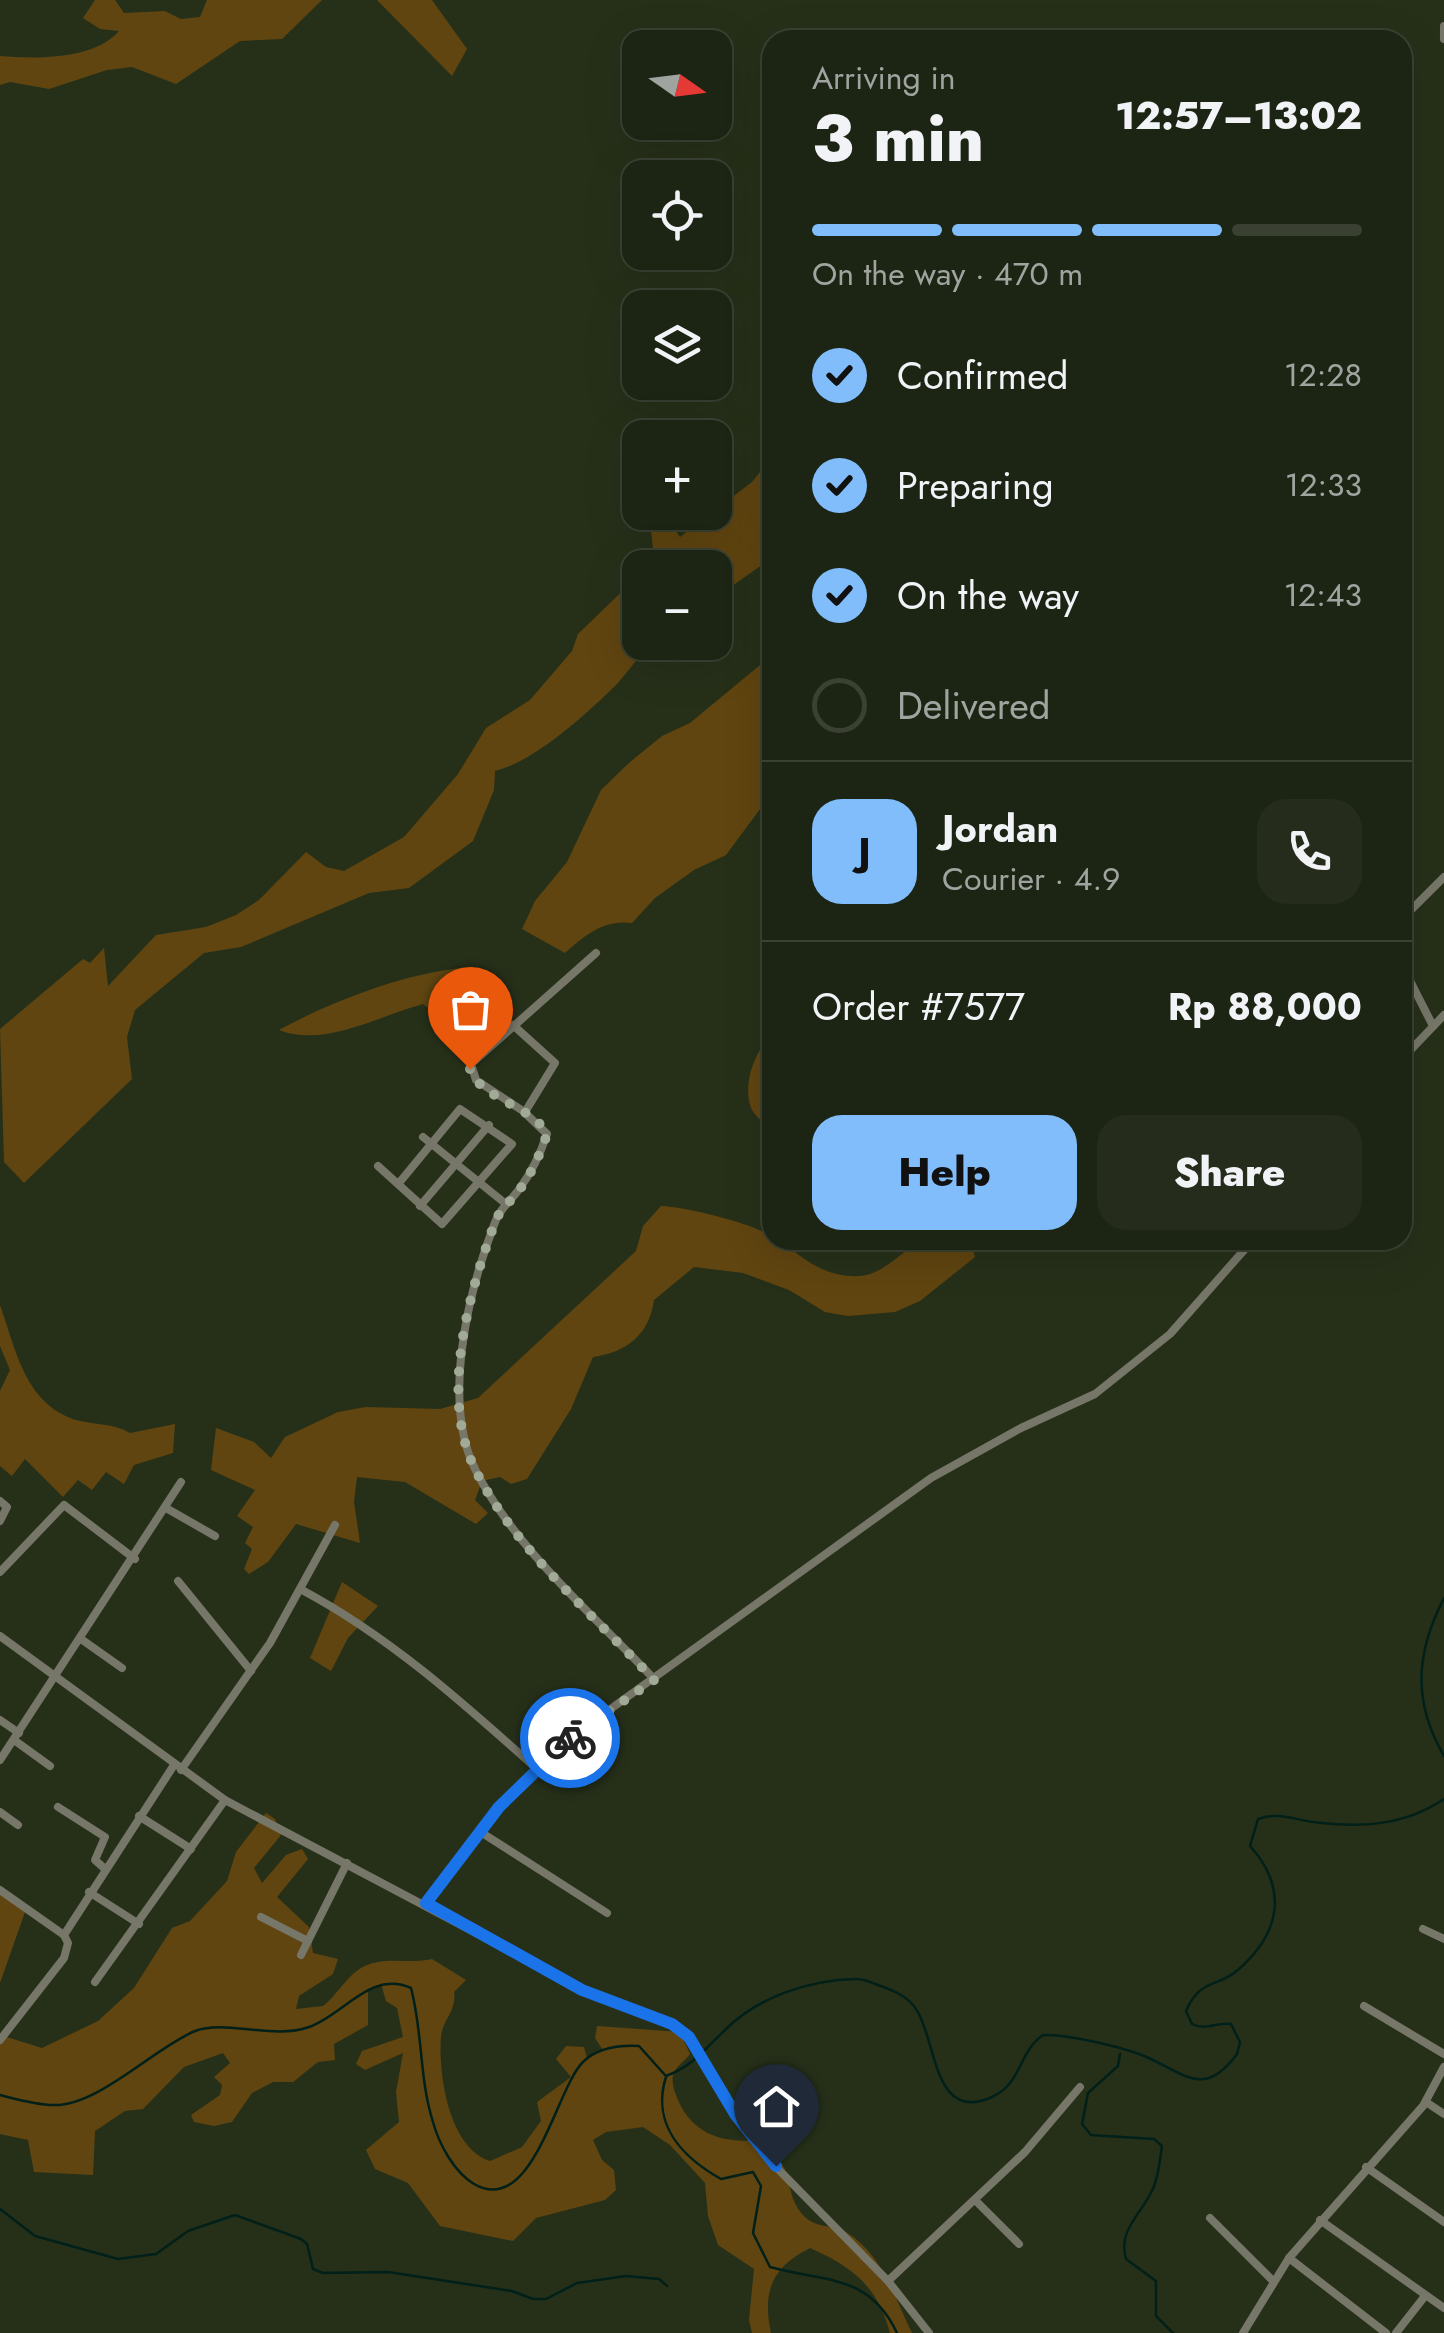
<!DOCTYPE html>
<meta charset="utf-8">
<style>
:root{--surface:#1c2413;--page:#252c1c;--text:#f1f3f6;--muted:#a0a4a0;--line:#3a4133;--accent:#80bdfa}
body{margin:0;font-family:Jost,sans-serif;background:var(--page);color:var(--text);height:100vh;display:flex;flex-direction:column;font-size:38px;white-space:nowrap}
*{box-sizing:border-box;margin:0}
p{font-size:32px;color:var(--muted)}
.icon{flex:none;width:55px;height:55px;fill:none;stroke:currentColor;stroke-width:2;stroke-linecap:round;stroke-linejoin:round}
.map{position:relative;flex:1;overflow:hidden}
.side{position:absolute;left:762px;top:30px;width:650px;height:1220px;display:flex;flex-direction:column;background:var(--surface);border-radius:30px;box-shadow:0 10px 40px #0002,0 0 0 2px var(--line)}
.side>*{flex:none}
.needle{width:65px;rotate:104deg}
.controls{position:absolute;left:622px;top:30px;display:grid;gap:20px}
.controls a{display:grid;place-items:center;width:110px;height:110px;border-radius:20px;background:var(--surface);box-shadow:0 10px 40px #0002,0 0 0 2px var(--line);font-size:50px}
.pin{position:absolute;display:grid;place-items:center;width:85px;height:85px;color:#fff;margin:-102px -42px;border-radius:50% 50% 50% 0;rotate:-45deg;box-shadow:0 0 10px #0007}
.pin .icon{rotate:45deg}
.courier{position:absolute;display:grid;place-items:center;width:100px;height:100px;margin:-50px;border:8px solid #1a73e8;border-radius:50%;background:#fff;color:#222;box-shadow:0 2px 12px #0007}
.head em{font-style:normal;font-weight:800}
.head div{display:flex;flex-direction:column-reverse}
.head{display:flex;align-items:center;justify-content:space-between;height:170px;padding:0 50px}
h1{font-size:65px;font-weight:800;line-height:75px}
.bar{display:grid;grid-template-columns:repeat(4,1fr);gap:15px 10px;align-content:center;height:120px;padding:0 50px}
.bar i{height:12px;border-radius:8px;background:var(--line)}
.bar .current{background:var(--accent)}
.bar p{grid-column:span 4}
.line{display:flex;align-items:center;gap:25px;padding:0 50px;border-top:2px solid var(--line)}
.line div{flex:1}
.round{display:grid;place-items:center;flex:none;width:105px;height:105px;border-radius:30px;background:var(--page)}
ol{padding:0 50px;list-style:none}
li{display:flex;align-items:center;gap:30px;height:110px}
li p{margin-inline-start:auto}
li .icon{padding:10px;border-radius:50%;background:var(--accent);color:#111;stroke-width:4}
li:last-child{color:var(--muted)}
li i{width:55px;height:55px;border:5px solid var(--line);border-radius:50%}
.primary-button{display:flex;gap:20px;margin-top:auto;padding:20px 50px}
.primary-button a{flex:1;height:115px;border-radius:30px;background:var(--accent);color:#111;font-size:40px;font-weight:800;line-height:115px;text-align:center}
.primary-button a+a{background:var(--page);color:var(--text)}
.map>svg:first-child{display:block}
.green{fill:#604510}
.lines{fill:none;stroke-linecap:round;stroke-linejoin:round}
.stream{stroke:#002019;stroke-width:2.5}
.minor{stroke:#767669;stroke-width:8}
.done{stroke:#a1a997;stroke-width:10;stroke-dasharray:0 18}
.route{stroke:#1a73e8;stroke-width:12}
</style>
<div class="map">
<svg width="1444" height="2333" viewBox="0 0 1444 2333">
<rect width="100%" height="100%" fill="#263019"/>
<g class="green">
<path d="M 95,0 L 115,0 L 124,13 L 165,11 L 181,19 L 200,17 L 207,0 L 322,0 L 282,39 L 240,41 L 176,84 L 132,67 L 107,70 L 49,89 L 10,82 L 0,85 L 0,56 C 36,59 94,60 119,31 L 100,29 L 83,18 Z"/>
<polygon points="377,0 432,0 467,49 452,76"/>
<polygon points="772,457 772,558 715,598 715,568 646,567 654,559 651,529 664,515 680,537 752,482"/>
<path d="M 640,574 L 640,642 L 657,643 C 639,652 630,671 615,686 C 584,716 535,761 495,771 L 494,790 L 473,841 L 409,888 L 369,893 L 241,947 L 204,953 L 135,1010 L 127,1037 L 132,1079 L 24,1183 L 4,1162 L 0,1029 L 83,959 L 90,963 L 104,948 L 108,986 L 156,935 L 206,927 L 236,915 L 259,900 L 306,852 L 326,867 L 344,871 L 404,837 L 458,774 L 486,728 L 530,700 L 572,651 L 578,634 Z"/>
<path d="M 772,655 L 772,805 L 766,801 L 726,855 L 694,870 L 655,898 L 632,923 C 604,919 585,935 565,953 L 522,929 L 535,901 L 567,862 L 601,790 L 630,762 L 662,736 L 690,723 Z"/>
<path d="M 461,968 L 509,1010 L 500,1034 L 468,1051 L 448,1023 L 423,1004 C 379,1016 323,1048 279,1030 C 330,1002 403,974 461,968 Z"/>
<path d="M 772,1037 L 772,1130 C 767,1125 758,1119 754,1113 C 740,1092 753,1050 772,1037 Z"/>
<path d="M 661,1206 C 686,1207 741,1221 764,1232 C 793,1246 813,1274 850,1276 C 884,1279 896,1252 924,1241 C 936,1236 957,1240 970,1240 L 975,1257 L 920,1301 L 895,1312 L 848,1316 L 825,1312 L 789,1290 L 743,1273 L 694,1267 L 654,1300 C 649,1335 627,1352 593,1357 L 571,1409 L 527,1479 L 511,1484 L 500,1477 L 482,1481 L 475,1500 L 488,1513 L 476,1524 L 405,1482 L 357,1477 L 354,1502 L 360,1543 L 296,1524 L 268,1562 L 249,1574 L 244,1569 L 252,1549 L 245,1543 L 253,1527 L 237,1516 L 255,1490 L 211,1470 L 216,1428 L 254,1442 L 271,1458 L 285,1437 L 338,1412 L 366,1407 L 440,1409 L 478,1398 L 636,1251 L 643,1226 Z"/>
<path d="M 0,1305 C 16,1350 25,1404 76,1420 C 95,1425 113,1423 130,1433 L 175,1424 L 173,1453 L 134,1465 L 124,1484 L 106,1472 L 92,1490 L 78,1480 L 63,1497 L 25,1459 L 12,1476 L 0,1466 L 0,1391 L 10,1370 L 0,1346 Z"/>
<polygon points="342,1582 378,1606 348,1638 331,1671 310,1658"/>
<path d="M 266,1813 L 275,1819 L 281,1835 L 254,1868 L 262,1883 L 286,1855 L 302,1849 L 308,1859 L 277,1897 L 309,1927 L 313,1953 L 338,1959 L 333,1974 L 299,1996 L 296,2009 L 323,2006 C 336,1996 345,1979 358,1970 C 381,1954 408,1965 432,1959 L 466,1980 L 454,1992 C 457,2010 443,2019 441,2036 C 438,2075 449,2148 490,2161 L 522,2147 L 541,2121 L 537,2102 L 571,2077 L 556,2059 L 566,2046 L 584,2047 L 587,2058 L 603,2050 L 595,2038 L 597,2026 L 680,2032 L 690,2054 C 686,2060 677,2066 674,2072 C 671,2078 673,2088 676,2095 C 689,2132 720,2144 758,2140 C 803,2173 779,2188 804,2216 C 816,2229 833,2224 846,2232 C 884,2256 894,2297 912,2333 L 890,2333 C 878,2287 853,2267 810,2248 C 772,2267 762,2291 771,2333 L 752,2333 L 749,2320 L 754,2269 L 718,2245 L 708,2216 L 705,2183 L 670,2145 L 643,2127 L 606,2132 L 593,2140 L 602,2160 L 614,2170 L 616,2190 L 605,2200 L 536,2218 L 513,2241 L 440,2226 L 408,2183 L 375,2169 L 366,2150 L 399,2122 L 396,2092 L 403,2053 L 365,2070 L 356,2064 L 362,2051 L 403,2037 L 397,2008 L 386,2001 L 381,1984 L 368,1990 L 368,2025 L 334,2044 L 335,2060 L 318,2062 L 293,2082 L 273,2082 L 252,2093 L 232,2122 L 214,2126 L 194,2122 L 191,2115 L 220,2095 L 222,2085 L 214,2077 L 230,2063 L 223,2053 L 184,2067 L 143,2109 L 125,2111 L 95,2131 L 93,2175 L 34,2172 L 28,2140 L 0,2134 L 0,2035 L 42,2048 L 98,2021 L 134,1988 L 172,1928 L 190,1921 L 227,1881 L 236,1852 Z"/>
<polygon points="0,1892 25,1912 0,1983"/>
</g>
<g class="lines">
<g class="stream">
<path d="M 1444,1598 C 1415,1654 1413,1703 1444,1756"/>
<path d="M 1120,2054 L 1118,2066 L 1088,2093 L 1082,2124 L 1091,2135 L 1154,2139 L 1162,2146 C 1160,2159 1159,2173 1154,2186 C 1144,2213 1117,2228 1126,2259 L 1156,2281 L 1156,2316 L 1173,2333"/>
<path d="M 666,2076 C 693,2066 705,2049 725,2030 C 759,1996 810,1980 856,1979 C 864,1979 871,1982 878,1985 C 892,1990 908,1996 916,2009 C 937,2039 932,2124 992,2097 C 1021,2085 1019,2051 1043,2035 C 1068,2034 1128,2048 1151,2059 C 1188,2077 1206,2096 1237,2054 L 1240,2042 L 1231,2024 C 1216,2022 1206,2031 1192,2024 L 1186,2011 C 1201,1977 1217,1989 1239,1969 C 1281,1932 1288,1888 1250,1846 L 1258,1819 C 1278,1812 1292,1819 1313,1822 C 1360,1828 1404,1826 1444,1799"/>
<path d="M 666,2077 C 651,2124 682,2157 721,2179 L 753,2172 L 761,2186 L 753,2233 L 770,2267 C 823,2282 869,2273 897,2333"/>
<path d="M 0,2095 C 16,2099 37,2105 53,2105 C 97,2107 154,2048 195,2031 C 225,2019 273,2040 309,2027 C 344,2015 370,1970 411,1988 C 423,2033 419,2078 433,2122 C 439,2144 454,2172 474,2184 C 533,2218 556,2088 583,2062 C 597,2048 619,2045 639,2046 L 665,2075"/>
<polyline points="0,2209 35,2236 118,2259 156,2254 188,2231 235,2215 301,2239 307,2244 313,2269 323,2273 388,2272 512,2291 533,2299 546,2299 577,2283 626,2276 659,2279 667,2286"/>
</g>
<g class="minor">
<polyline points="1444,26 1444,39"/>
<polyline points="1402,919 1444,877"/>
<path d="M 596,953 L 471,1064 L 476,1080 L 523,1111 L 547,1134 C 541,1152 531,1173 520,1188 C 511,1201 499,1209 494,1225 C 468,1293 441,1403 476,1471 C 516,1550 594,1615 654,1679"/>
<polyline points="1402,965 1433,1026"/>
<polyline points="513,1025 555,1063 525,1112"/>
<polyline points="1402,1059 1444,1015"/>
<polyline points="423,1137 506,1204"/>
<polyline points="378,1166 442,1224 512,1144 460,1109 399,1183"/>
<polyline points="420,1206 489,1125"/>
<polyline points="0,1501 7,1507 0,1521"/>
<polyline points="166,1508 215,1536"/>
<polyline points="0,1572 64,1505 135,1559"/>
<polyline points="178,1581 251,1671"/>
<path d="M 302,1590 C 390,1637 463,1703 537,1769"/>
<polyline points="0,1636 225,1800 582,1989 672,2024 689,2037 735,2114 776,2167 888,2281 929,2333"/>
<polyline points="81,1639 122,1668"/>
<polyline points="0,1720 19,1733"/>
<polyline points="14,1740 50,1766"/>
<polyline points="0,1760 181,1482"/>
<polyline points="181,1770 270,1643 335,1525"/>
<polyline points="58,1807 105,1837 95,1860 104,1868"/>
<polyline points="0,1812 18,1825"/>
<polyline points="139,1816 191,1849"/>
<polyline points="479,1831 607,1913"/>
<polyline points="0,1890 64,1935"/>
<polyline points="89,1892 139,1924"/>
<polyline points="426,1903 499,1807 580,1731 931,1478 1021,1428 1095,1394 1170,1334 1253,1240"/>
<polyline points="261,1917 308,1941"/>
<polyline points="1423,1929 1444,1939"/>
<polyline points="301,1955 347,1863"/>
<polyline points="95,1982 225,1800"/>
<polyline points="1364,2006 1444,2054"/>
<polyline points="0,2040 64,1958 68,1943 64,1935 174,1765"/>
<polyline points="1426,2102 1444,2114"/>
<polyline points="1366,2167 1444,2222"/>
<polyline points="975,2200 1019,2244"/>
<polyline points="1210,2218 1273,2281"/>
<polyline points="1320,2220 1444,2308"/>
<polyline points="1289,2258 1386,2333"/>
<polyline points="888,2281 1025,2152 1080,2087"/>
<polyline points="1243,2333 1289,2258 1423,2106 1444,2067"/>
<polyline points="1396,2333 1425,2296"/>
</g>
</g>
<g class="lines">
<path class="done" d="M 470,1069 C 481,1100 532,1105 547,1134 C 541,1152 532,1173 520,1189 C 511,1202 499,1209 494,1225 C 468,1296 439,1399 476,1471 C 516,1551 594,1615 654,1680 L 570,1738"/>
<polyline class="route" points="570,1738 499,1807 426,1903 582,1990 672,2024 689,2037 735,2114 776,2166"/>
</g>
</svg>
<div class="controls">
<a><svg class="needle" viewBox="-14 -14 28 28"><path d="M0-13l5 13h-10z" fill="#e53935"/><path d="M0 13l5-13h-10z" fill="#a0a4a0"/></svg></a>
<a><svg class="icon" aria-label="locate" viewBox="0 0 24 24"><circle cx="12" cy="12" r="6"/><path d="M12 2v4M12 18v4M2 12h4M18 12h4"/></svg></a>
<a><svg class="icon" aria-label="layers" viewBox="0 0 24 24"><path d="M12 4l9 5-9 5-9-5zM3 14l9 5 9-5"/></svg></a>
<a>+</a>
<a>−</a>
</div>
<div class="pin" style="left:470px;top:1069px;background:#ea580c"><svg class="icon" aria-label="bag" viewBox="0 0 24 24"><path d="M5 8h14l-1 12H6zM9 8a3 3 0 0 1 6 0"/></svg></div>
<div class="pin" style="left:776px;top:2166px;background:#1f2937"><svg class="icon" aria-label="home" viewBox="0 0 24 24"><path d="M3 11l9-7 9 7M6 9v11h12V9"/></svg></div>
<div class="courier" style="left:570px;top:1738px"><svg class="icon" aria-label="bike" viewBox="0 0 24 24"><circle cx="6" cy="16" r="4"/><circle cx="18" cy="16" r="4"/><path d="M6 16l4-8h5l3 8M10 8l3 8H6M13 5h3"/></svg></div>
<section class="side">
<div class="head"><div><h1>3 min</h1><p>Arriving in</p></div><em>12:57–13:02</em></div>
<div class="bar"><i class="current"></i><i class="current"></i><i class="current"></i><i></i><p>On the way · 470 m</p></div>
<ol>
<li><svg class="icon" aria-label="check" viewBox="0 0 24 24"><path d="M5 12l5 5 9-10"/></svg>Confirmed<p>12:28</p></li>
<li><svg class="icon" aria-label="check" viewBox="0 0 24 24"><path d="M5 12l5 5 9-10"/></svg>Preparing<p>12:33</p></li>
<li><svg class="icon" aria-label="check" viewBox="0 0 24 24"><path d="M5 12l5 5 9-10"/></svg>On the way<p>12:43</p></li>
<li><i></i>Delivered</li>
</ol>
<div class="line" style="height:180px"><b class="round" style="background:var(--accent);color:#111">J</b><div><b>Jordan</b><p>Courier · 4.9</p></div><a class="round"><svg class="icon" aria-label="phone" viewBox="0 0 24 24"><path d="M5 4h4l2 5-3 2q2 4 5 5l2-3 5 2v4C11 20 4 13 5 4z"/></svg></a></div>
<div class="line" style="height:130px"><div>Order #7577</div><b>Rp 88,000</b></div>
<div class="primary-button"><a>Help</a><a>Share</a></div>
</section>
</div>
